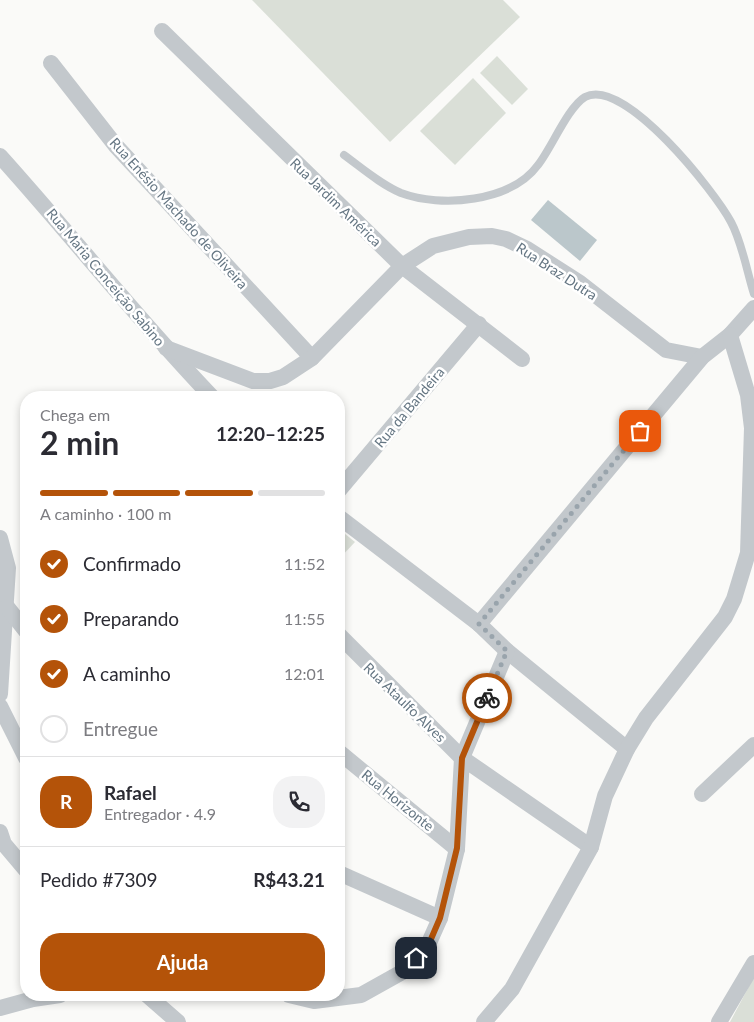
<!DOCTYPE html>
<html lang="pt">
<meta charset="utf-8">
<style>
:root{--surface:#fff;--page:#f2f2f3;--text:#2b2b33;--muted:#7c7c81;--line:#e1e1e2;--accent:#b45309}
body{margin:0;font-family:Lato,sans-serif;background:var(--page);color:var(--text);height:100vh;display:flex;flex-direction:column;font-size:19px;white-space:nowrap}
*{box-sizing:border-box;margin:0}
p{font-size:16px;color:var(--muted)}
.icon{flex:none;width:28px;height:28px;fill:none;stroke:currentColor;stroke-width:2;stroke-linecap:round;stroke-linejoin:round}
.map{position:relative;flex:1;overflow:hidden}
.drawer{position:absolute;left:20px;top:391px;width:325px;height:610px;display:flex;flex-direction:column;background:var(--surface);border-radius:20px;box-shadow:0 2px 8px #0003}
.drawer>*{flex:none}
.pin{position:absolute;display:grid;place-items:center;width:42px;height:42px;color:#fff;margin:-21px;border-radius:10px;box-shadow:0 2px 8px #0006}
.courier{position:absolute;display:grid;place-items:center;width:50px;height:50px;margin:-25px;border:4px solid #b45309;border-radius:50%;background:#fff;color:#222;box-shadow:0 1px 6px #0007}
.summary em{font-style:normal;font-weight:700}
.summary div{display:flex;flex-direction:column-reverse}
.summary{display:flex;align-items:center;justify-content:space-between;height:85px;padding:0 20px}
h1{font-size:32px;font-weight:700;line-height:38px}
.bar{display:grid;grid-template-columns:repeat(4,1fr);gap:8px 5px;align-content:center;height:60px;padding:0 20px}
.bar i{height:6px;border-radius:4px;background:var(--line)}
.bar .on{background:var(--accent)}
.bar p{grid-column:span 4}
.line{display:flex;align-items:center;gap:12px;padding:0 20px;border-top:1px solid var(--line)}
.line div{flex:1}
.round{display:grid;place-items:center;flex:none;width:52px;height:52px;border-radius:20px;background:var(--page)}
ol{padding:0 20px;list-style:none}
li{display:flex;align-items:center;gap:15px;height:55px}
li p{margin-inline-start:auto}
li .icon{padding:5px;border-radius:50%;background:var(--accent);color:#fff;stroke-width:4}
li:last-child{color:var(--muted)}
li i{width:28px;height:28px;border:2px solid var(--line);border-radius:50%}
.cta{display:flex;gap:10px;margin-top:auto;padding:10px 20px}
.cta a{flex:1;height:58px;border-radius:20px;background:var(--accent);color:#fff;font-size:20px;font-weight:700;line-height:58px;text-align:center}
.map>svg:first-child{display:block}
.green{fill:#dadfd7}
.water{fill:#bbc7cb}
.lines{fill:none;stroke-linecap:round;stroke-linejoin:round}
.service{stroke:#c3c8cc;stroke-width:8}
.minor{stroke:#c3c8cc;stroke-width:16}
.done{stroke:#99a4ac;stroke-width:5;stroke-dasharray:0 9}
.route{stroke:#b45309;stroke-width:6}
.labels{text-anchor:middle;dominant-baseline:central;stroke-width:5;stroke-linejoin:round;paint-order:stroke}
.street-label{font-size:14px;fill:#657683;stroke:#fff}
</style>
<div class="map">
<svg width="754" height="1022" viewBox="0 0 754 1022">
<rect width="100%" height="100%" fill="#fafaf8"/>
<g class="green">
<polygon points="252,0 503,0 520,17 390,142"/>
<polygon points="497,56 528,89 512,105 480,73"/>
<polygon points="473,78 506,113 455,165 420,131"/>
<polygon points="339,529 355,542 339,559"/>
<polygon points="754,977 754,1022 730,1022"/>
</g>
<polygon class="water" points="548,200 597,240 580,261 531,220"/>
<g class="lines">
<path class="service" d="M 344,155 C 362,168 380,184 401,193 C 441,208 511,202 538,165 C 551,149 568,107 585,97 C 624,76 715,192 731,222 C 742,242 747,272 754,294"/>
<g class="minor">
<polyline points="162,31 402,266 522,359"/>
<polyline points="51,63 116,146 312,358"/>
<path d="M 0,156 C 72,236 138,320 213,398"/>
<polyline points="166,348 253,381 270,381 283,377 312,358 402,266 433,246 469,237 492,236 506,239 527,249 580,283 666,350 702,357"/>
<polyline points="339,490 479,324"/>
<polyline points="339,517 479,624 507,651 627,749"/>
<polyline points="0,538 8,568 0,694"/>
<polyline points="7,607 26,631"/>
<polyline points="479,624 702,357 730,335 754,308"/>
<polyline points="339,635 462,758 591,847"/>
<polyline points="0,706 26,758"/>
<polyline points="339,752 457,849"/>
<polyline points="702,794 754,745"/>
<polyline points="0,832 4,844 26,870"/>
<polyline points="339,873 440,918"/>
<polyline points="147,995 178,1022"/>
<polyline points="289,995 314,1001 361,995 404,971 428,945 440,918 457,849 462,758 507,651"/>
<polyline points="0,1008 33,999 60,995"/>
<polyline points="484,1022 512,989 591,847 605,796 627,749 646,718 725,617 734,599 748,553 752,428 748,395 730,335"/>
<polyline points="719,1022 754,963"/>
</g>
</g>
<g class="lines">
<polyline class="done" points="487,698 507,651 479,624 640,431"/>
<polyline class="route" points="416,958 428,946 440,918 457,848 462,758 487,698"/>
</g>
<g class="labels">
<g class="street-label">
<text transform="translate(336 202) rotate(44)">Rua Jardim América</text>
<text transform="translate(179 213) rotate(48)">Rua Enésio Machado de Oliveira</text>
<text transform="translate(557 271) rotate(33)">Rua Braz Dutra</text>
<text transform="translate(106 277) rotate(50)">Rua Maria Conceição Sabino</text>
<text transform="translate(409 407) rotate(-50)">Rua da Bandeira</text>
<text transform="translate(405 702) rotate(44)">Rua Ataulfo Alves</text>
<text transform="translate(398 800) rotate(39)">Rua Horizonte</text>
</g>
</g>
</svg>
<div class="pin" style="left:640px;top:431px;background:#ea580c"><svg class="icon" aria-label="bag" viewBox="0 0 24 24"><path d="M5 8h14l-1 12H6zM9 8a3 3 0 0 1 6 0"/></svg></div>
<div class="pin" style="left:416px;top:958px;background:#1f2937"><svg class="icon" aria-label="home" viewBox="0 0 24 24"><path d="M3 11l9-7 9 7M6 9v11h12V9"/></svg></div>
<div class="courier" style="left:487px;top:698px"><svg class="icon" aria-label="bike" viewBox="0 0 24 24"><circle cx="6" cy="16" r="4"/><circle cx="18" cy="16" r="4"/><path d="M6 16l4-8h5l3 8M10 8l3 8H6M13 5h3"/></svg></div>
<section class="drawer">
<div class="summary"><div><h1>2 min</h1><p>Chega em</p></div><em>12:20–12:25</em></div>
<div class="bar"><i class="on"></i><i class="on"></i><i class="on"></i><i></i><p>A caminho · 100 m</p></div>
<ol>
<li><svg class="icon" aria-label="check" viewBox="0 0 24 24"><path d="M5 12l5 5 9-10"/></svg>Confirmado<p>11:52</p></li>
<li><svg class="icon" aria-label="check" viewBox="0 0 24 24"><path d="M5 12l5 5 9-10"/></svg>Preparando<p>11:55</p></li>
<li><svg class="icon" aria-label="check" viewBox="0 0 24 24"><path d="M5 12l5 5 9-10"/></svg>A caminho<p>12:01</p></li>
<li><i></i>Entregue</li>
</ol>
<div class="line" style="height:90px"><b class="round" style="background:var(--accent);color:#fff">R</b><div><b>Rafael</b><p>Entregador · 4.9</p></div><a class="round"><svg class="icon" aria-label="phone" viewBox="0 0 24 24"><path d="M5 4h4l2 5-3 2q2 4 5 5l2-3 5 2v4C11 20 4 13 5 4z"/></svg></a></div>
<div class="line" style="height:65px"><div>Pedido #7309</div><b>R$43.21</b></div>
<div class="cta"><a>Ajuda</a></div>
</section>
</div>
